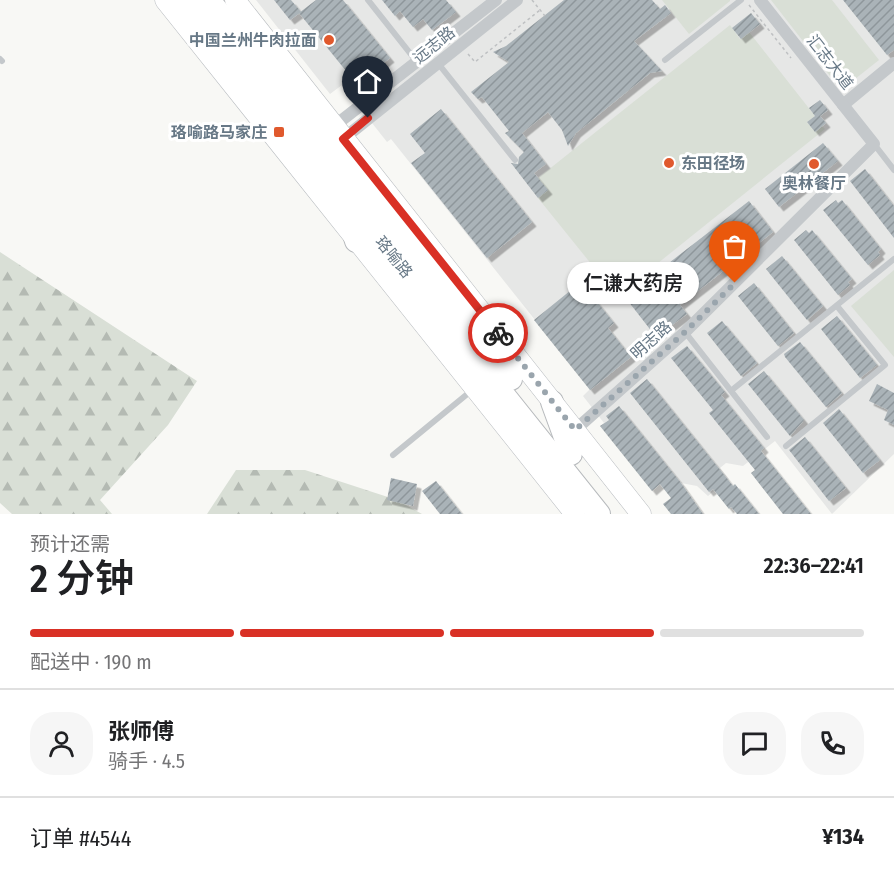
<!DOCTYPE html>
<html lang="zh">
<meta charset="utf-8">
<style>
:root{--surface:#fff;--page:#f6f6f6;--text:#202124;--muted:#757577;--line:#e0e0e0;--accent:#d93025}
body{margin:0;font-family:"Fira Sans Condensed","Noto Sans SC",sans-serif;background:var(--page);color:var(--text);height:100vh;display:flex;flex-direction:column;font-size:22px;white-space:nowrap}
*{box-sizing:border-box;margin:0}
p{font-size:20px;color:var(--muted)}
.icon{flex:none;width:33px;height:33px;fill:none;stroke:currentColor;stroke-width:2;stroke-linecap:round;stroke-linejoin:round}
.map{position:relative;height:514px;overflow:hidden}
.drawer{display:flex;flex-direction:column;background:var(--surface);flex:1}
.drawer>*{flex:none}
.pin{position:absolute;display:grid;place-items:center;width:51px;height:51px;color:#fff;margin:-62px -26px;border-radius:50% 50% 50% 0;rotate:-45deg;box-shadow:0 0 6px #0007}
.pin .icon{rotate:45deg}
.courier{position:absolute;display:grid;place-items:center;width:60px;height:60px;margin:-30px;border:4px solid #d93025;border-radius:50%;background:#fff;color:#222;box-shadow:0 2px 8px #0007}
.bubble{position:absolute;height:42px;border-radius:21px;background:var(--surface);box-shadow:0 2px 4px #0004;font-size:20px;font-weight:600;line-height:42px;text-align:center}
.headline em{font-style:normal;font-weight:600}
.headline div{display:flex;flex-direction:column-reverse}
.headline{display:flex;align-items:center;justify-content:space-between;height:102px;padding:0 30px}
h1{font-size:39px;font-weight:600;line-height:45px}
.bar{display:grid;grid-template-columns:repeat(4,1fr);gap:9px 6px;align-content:center;height:72px;padding:0 30px}
.bar i{height:8px;border-radius:4px;background:var(--line)}
.bar .active{background:var(--accent)}
.bar p{grid-column:span 4}
.line{display:flex;align-items:center;gap:15px;padding:0 30px;border-top:2px solid var(--line)}
.line div{flex:1}
.round{display:grid;place-items:center;flex:none;width:63px;height:63px;border-radius:24px;background:var(--page)}
.map>svg:first-child{display:block}
.built{fill:#e6e7e6}
.forest{fill:url(#forest-firs)}
.pitch{fill:#d9dfd6}
.building{fill:url(#building-hatch);filter:url(#shadow)}
.lines{fill:none;stroke-linecap:round;stroke-linejoin:round}
.primary-casing{stroke:#b7bbbf;stroke-width:21}
.highway-casing{stroke:#b7babd;stroke-width:24}
.path{stroke:#bec0c2;stroke-width:1.5;stroke-dasharray:3 3;stroke-linecap:butt}
.lane{stroke:#c4c8cb;stroke-width:6}
.street{stroke:#c4c8cb;stroke-width:12}
.primary{stroke:#fff;stroke-width:20}
.highway{stroke:#fff;stroke-width:22}
.done{stroke:#9aa5ad;stroke-width:6;stroke-dasharray:0 10.8}
.route{stroke:#d93025;stroke-width:8}
.poi-dot{fill:#e0592d;stroke:#fff;stroke-width:2}
.labels{text-anchor:middle;dominant-baseline:central;stroke-width:6;stroke-linejoin:round;paint-order:stroke}
.poi-label{font-size:16px;font-weight:bold;fill:#677886;stroke:#fff;text-anchor:end}
.street-label{font-size:16px;fill:#677886;stroke:#fff}
</style>
<div class="map">
<svg width="894" height="514" viewBox="0 0 894 514">
<defs>
<pattern id="forest-firs" width="22" height="20" patternUnits="userSpaceOnUse" patternTransform="scale(1.5)"><rect width="22" height="20" fill="#d9dfd6"/><path d="M5 1l3.5 6h-7zM16 11l3.5 6h-7z" fill="#b4bab3"/></pattern>
<pattern id="building-hatch" width="6" height="6" patternUnits="userSpaceOnUse" patternTransform="scale(1.5)"><rect width="6" height="6" fill="#aab3b8"/><path d="M-1 1l2-2M0 6l6-6M5 7l2-2" fill="none" stroke="#8e969b"/></pattern>
<filter id="shadow"><feDropShadow dx="4.5" dy="4.5" stdDeviation="0" flood-color="#0004"/></filter>
</defs>
<rect width="100%" height="100%" fill="#f8f8f5"/>
<polygon class="built" points="256,0 894,0 894,454 832,514 775,441 743,466 726,463 720,468 729,479 708,496 697,486 681,483 609,420 604,423 583,396 590,389 391,139 387,142 342,85 330,94"/>
<g class="forest">
<polygon points="0,252 197,381 168,425 100,500 112,514 12,514 0,503"/>
<polygon points="236,470 305,470 397,500 422,514 207,514"/>
</g>
<g class="pitch">
<polygon points="662,0 730,0 730,1 689,34"/>
<polygon points="771,0 832,0 879,60 841,90"/>
<polygon points="730,25 740,39 749,32 815,116 807,122 814,131 822,126 825,129 617,296 538,198 538,178"/>
<polygon points="894,270 894,357 851,306"/>
</g>
<g class="building">
<polygon points="274,0 291,0 301,12 290,20"/>
<polygon points="316,0 343,0 390,58 371,73 365,66 351,77 299,13"/>
<polygon points="382,0 446,0 456,12 432,30 423,19 413,27 400,11 395,16"/>
<polygon points="564,0 652,0 660,9 665,5 671,13 634,41 662,71 650,73 576,133 568,146 562,130 548,112 522,133 546,164 534,173 548,190 538,198 511,163 518,164 519,157 524,152 505,133 509,131 482,97 478,99 471,92 509,62 493,52 506,46"/>
<polygon points="843,0 894,0 894,50 887,55"/>
<polygon points="751,13 760,24 741,39 732,28"/>
<polygon points="820,100 828,110 820,116 826,123 815,132 807,122 815,116 809,108"/>
<polygon points="441,109 532,222 487,258 411,163 425,153 410,134"/>
<polygon points="823,143 838,161 779,207 765,189"/>
<polygon points="865,169 894,206 894,238 850,181"/>
<polygon points="836,200 838,203 842,200 881,249 878,252 880,255 868,265 823,210"/>
<polygon points="749,201 773,232 680,305 687,314 656,337 625,297"/>
<polygon points="806,230 809,233 812,230 852,279 848,282 850,285 838,295 794,240"/>
<polygon points="782,256 823,306 807,320 766,269"/>
<polygon points="581,282 614,323 608,328 631,357 590,390 534,320"/>
<polygon points="754,283 794,333 778,346 738,296"/>
<polygon points="837,316 877,365 860,378 821,329"/>
<polygon points="722,321 757,363 741,376 707,333"/>
<polygon points="800,342 842,393 826,407 785,357 784,354"/>
<polygon points="687,346 725,392 721,395 764,448 761,451 811,514 783,514 751,473 755,470 709,413 713,410 671,358"/>
<polygon points="764,371 804,420 790,436 748,384"/>
<polygon points="647,379 733,486 735,484 759,514 737,514 731,507 729,509 713,489 709,492 630,393"/>
<polygon points="877,384 894,393 894,425 884,420 888,410 869,401"/>
<polygon points="619,406 681,483 703,514 671,514 663,504 671,498 660,484 652,491 600,426 609,420 606,416"/>
<polygon points="839,409 880,460 863,473 823,423"/>
<polygon points="805,437 846,488 829,501 789,450"/>
<polygon points="391,478 417,484 413,506 387,500"/>
<polygon points="436,481 462,514 440,514 422,491"/>
</g>
<g class="lines">
<g class="primary-casing">
<g id="primary">
<polyline points="165,0 575,514"/>
<polyline points="235,0 641,514"/>
</g>
</g>
<g class="highway-casing">
<g id="highway">
<polyline points="188,0 599,514"/>
<polyline points="209,0 511,379"/>
<polyline points="344,203 356,241"/>
<polyline points="552,402 571,454"/>
</g>
</g>
<g class="path">
<polyline points="532,0 545,16"/>
<polyline points="749,5 791,58"/>
<polyline points="468,54 475,62 540,10"/>
</g>
<g class="lane">
<polyline points="368,0 417,62"/>
<polyline points="0,59 2,61"/>
<polyline points="665,60 741,0"/>
<polyline points="437,62 515,160"/>
<polyline points="874,144 894,170"/>
<polyline points="685,332 767,437"/>
<polyline points="732,390 894,259"/>
<polyline points="786,446 885,365 837,306"/>
<polyline points="393,455 471,391"/>
</g>
<g class="street">
<polyline points="843,105 894,63"/>
<polyline points="333,127 496,0"/>
<polyline points="343,139 517,0"/>
<polyline points="575,430 685,332 874,144 760,0"/>
</g>
<use href="#primary" class="primary"/>
<use href="#highway" class="highway"/>
</g>
<g class="lines">
<polyline class="done" points="498,333 575,430 685,332 735,283"/>
<polyline class="route" points="368,118 343,139 498,333"/>
</g>
<g class="poi-dot">
<circle cx="329" cy="40" r="6"/>
<rect x="273" y="126" width="12" height="12" rx="3"/>
<circle cx="669" cy="163" r="6"/>
<circle cx="814" cy="164" r="6"/>
</g>
<g class="labels">
<g class="poi-label">
<text x="317" y="40">中国兰州牛肉拉面</text>
<text x="267" y="132">珞喻路马家庄</text>
<text x="681" y="163" text-anchor="start">东田径场</text>
<text x="814" y="183" text-anchor="middle">奥林餐厅</text>
</g>
<g class="street-label">
<text transform="translate(434 45) rotate(-39)">远志路</text>
<text transform="translate(830 62) rotate(52)">汇志大道</text>
<text transform="translate(394 257) rotate(51)">珞喻路</text>
<text transform="translate(651 340) rotate(-42)">明志路</text>
</g>
</g>
</svg>
<div class="pin" style="left:735px;top:283px;background:#ea580c"><svg class="icon" aria-label="bag" viewBox="0 0 24 24"><path d="M5 8h14l-1 12H6zM9 8a3 3 0 0 1 6 0"/></svg></div>
<div class="pin" style="left:368px;top:118px;background:#1f2937"><svg class="icon" aria-label="home" viewBox="0 0 24 24"><path d="M3 11l9-7 9 7M6 9v11h12V9"/></svg></div>
<div class="courier" style="left:498px;top:333px"><svg class="icon" aria-label="bike" viewBox="0 0 24 24"><circle cx="6" cy="16" r="4"/><circle cx="18" cy="16" r="4"/><path d="M6 16l4-8h5l3 8M10 8l3 8H6M13 5h3"/></svg></div>
<div class="bubble" style="left:567px;top:262px;width:132px">仁谦大药房</div>
</div>
<section class="drawer">
<div class="headline"><div><h1>2 分钟</h1><p>预计还需</p></div><em>22:36–22:41</em></div>
<div class="bar"><i class="active"></i><i class="active"></i><i class="active"></i><i></i><p>配送中 · 190 m</p></div>
<div class="line" style="height:108px"><a class="round"><svg class="icon" aria-label="person" viewBox="0 0 24 24"><circle cx="12" cy="8" r="4"/><path d="M4 21q1-7 8-7t8 7"/></svg></a><div><b>张师傅</b><p>骑手 · 4.5</p></div><a class="round"><svg class="icon" aria-label="chat" viewBox="0 0 24 24"><path d="M4 5h16v11H9l-5 4z"/></svg></a><a class="round"><svg class="icon" aria-label="phone" viewBox="0 0 24 24"><path d="M5 4h4l2 5-3 2q2 4 5 5l2-3 5 2v4C11 20 4 13 5 4z"/></svg></a></div>
<div class="line" style="height:78px"><div>订单 #4544</div><b>¥134</b></div>
</section>
